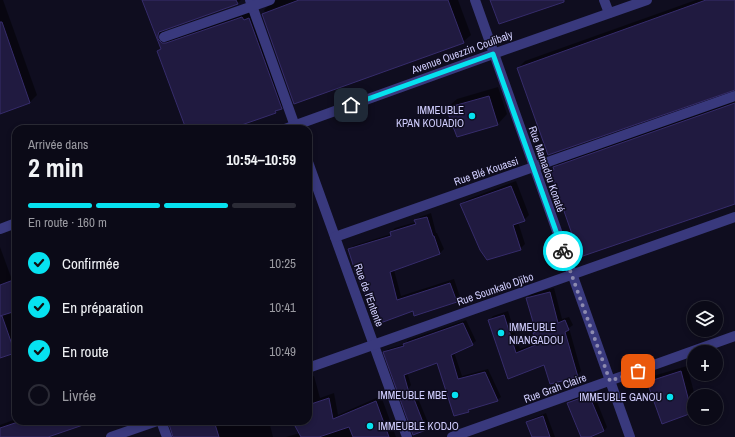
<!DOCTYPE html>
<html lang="fr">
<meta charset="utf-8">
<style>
:root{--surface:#0b0a17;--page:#191824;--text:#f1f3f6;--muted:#9a9aa1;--line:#2b2b36;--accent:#06e2f0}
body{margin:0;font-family:"Archivo Narrow",sans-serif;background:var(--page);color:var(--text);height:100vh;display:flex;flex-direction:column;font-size:15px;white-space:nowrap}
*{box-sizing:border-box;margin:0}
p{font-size:13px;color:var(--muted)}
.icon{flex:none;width:22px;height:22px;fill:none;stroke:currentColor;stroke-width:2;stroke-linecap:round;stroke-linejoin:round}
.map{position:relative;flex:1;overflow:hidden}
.sheet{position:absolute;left:12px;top:125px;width:300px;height:300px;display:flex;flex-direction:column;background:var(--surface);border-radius:12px;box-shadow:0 2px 6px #0003,0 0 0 1px var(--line)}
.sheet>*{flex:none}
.buttons{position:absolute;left:687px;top:301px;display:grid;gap:8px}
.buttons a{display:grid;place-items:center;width:36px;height:36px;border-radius:50%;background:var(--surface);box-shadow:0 2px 6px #0003,0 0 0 1px var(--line);font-size:20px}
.pin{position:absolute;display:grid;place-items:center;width:34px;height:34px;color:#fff;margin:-17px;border-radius:8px;box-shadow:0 2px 6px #0006}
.courier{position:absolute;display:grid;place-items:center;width:40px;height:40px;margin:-20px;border:3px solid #06e2f0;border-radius:50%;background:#fff;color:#222;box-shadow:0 1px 5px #0007}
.headline em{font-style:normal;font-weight:700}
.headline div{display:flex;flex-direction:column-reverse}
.headline{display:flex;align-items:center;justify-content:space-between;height:68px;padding:0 16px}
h1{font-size:26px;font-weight:700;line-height:30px}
.bar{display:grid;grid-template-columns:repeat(4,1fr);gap:6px 4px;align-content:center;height:48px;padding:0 16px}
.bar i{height:5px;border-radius:3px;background:var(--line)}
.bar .current{background:var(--accent)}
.bar p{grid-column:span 4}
ol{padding:0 16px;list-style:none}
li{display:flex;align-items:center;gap:12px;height:44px}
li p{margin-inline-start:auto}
li .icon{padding:4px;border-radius:50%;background:var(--accent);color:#111;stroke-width:4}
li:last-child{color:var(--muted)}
li i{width:22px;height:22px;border:2px solid var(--line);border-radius:50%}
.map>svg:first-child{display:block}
.shadow{fill:#0007}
.building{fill:#201a40;stroke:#362c6b}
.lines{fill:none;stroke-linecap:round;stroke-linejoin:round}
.minor{stroke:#39397d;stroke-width:10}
.done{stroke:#8c8ab0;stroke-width:4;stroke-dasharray:0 7.2}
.route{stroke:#06e2f0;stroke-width:5}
.poi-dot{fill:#06e2f0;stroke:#0f0d1f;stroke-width:1.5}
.labels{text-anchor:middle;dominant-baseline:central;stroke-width:3;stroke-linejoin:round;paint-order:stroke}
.street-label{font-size:11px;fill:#d0cdfe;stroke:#0f0d1f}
.poi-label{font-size:11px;fill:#d0cdfe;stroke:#0f0d1f;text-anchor:end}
</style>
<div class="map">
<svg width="735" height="437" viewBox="0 0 735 437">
<rect width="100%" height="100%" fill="#0f0d1f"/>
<g class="shadow">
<polygon points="0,0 3,0 37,95 30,102 0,113"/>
<polygon points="143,0 241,0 237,4 165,29 165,32 249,10 288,101 281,108 278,109 275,112 227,129 187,129 158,51 161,48"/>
<polygon points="277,0 458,0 471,35 463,42 280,55 264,10 271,3"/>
<polygon points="696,0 735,0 735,89 518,68 525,61"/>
<polygon points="498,87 507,114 498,124 458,136 447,108 457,99"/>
<polygon points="735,99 735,203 551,172 561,160"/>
<polygon points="516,181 529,215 524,220 518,222 525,244 520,249 461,205 466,200"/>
<polygon points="431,213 436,233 437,233 444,249 440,253 394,270 401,296 454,279 460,297 456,301 414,310 364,287 350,250 353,246 391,234 391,232 395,228 416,222 416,221 420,217"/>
<polygon points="0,247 11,277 16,275 16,310 10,311 16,327 16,350 14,352 0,357"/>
<polygon points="554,288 562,319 569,317 573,325 569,328 581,371 577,376 545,364 509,378 489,320 493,316 508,311 520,349 538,342 534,333 536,331 527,298 531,294"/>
<polygon points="466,320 476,341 472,344 454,352 462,376 488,369 501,397 497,400 472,408 468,411 438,362 407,372 411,385 408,389 385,353 388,349 405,344 408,340"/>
<polygon points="687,366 695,396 694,410 692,412 662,423 648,382 653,376"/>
<polygon points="314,376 320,398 334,393 338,415 381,396 396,437 286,437 300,433 293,421 308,421 308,378"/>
<polygon points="593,392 607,427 604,431 588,437 582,437 568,403 571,400"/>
<polygon points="417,396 429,425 425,429 407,400"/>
<polygon points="546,413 555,437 533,437 527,422 531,419"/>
<polygon points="16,419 16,421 86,421 45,437 0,437 0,425"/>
<polygon points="174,421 269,421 273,437 174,437 170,425"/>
</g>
<g class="building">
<polygon points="142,0 236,0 238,4 162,31 159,32 158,35 158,39 162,43 166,43 242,17 244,20 249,18 282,109 275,111 276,113 230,129 186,129 157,51 161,49"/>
<polygon points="299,0 448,0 464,43 294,104 262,14"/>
<polygon points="490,0 564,0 564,2 499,24"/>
<polygon points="706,0 735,0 735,90 548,155 517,68"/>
<polygon points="0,22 2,22 30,103 0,114"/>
<polygon points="489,96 498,125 457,137 446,108"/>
<polygon points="735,103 735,204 580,257 550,171 554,170 553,167"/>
<polygon points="511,186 525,221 513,225 521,250 487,260 480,250 460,204"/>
<polygon points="427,217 433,236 434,236 440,254 390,272 397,300 450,283 457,302 414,316 413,311 375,325 363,288 362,289 359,277 357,277 348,249 391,236 390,232 416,224 414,220"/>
<polygon points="16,279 16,311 0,316 0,285"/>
<polygon points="550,292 558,323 565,320 569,330 565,332 578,377 550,384 544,365 508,379 488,320 504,315 516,353 538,344 533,333 536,332 526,298"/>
<polygon points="0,316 2,316 15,353 0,358"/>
<polygon points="463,323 473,345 451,355 458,379 485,372 498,401 468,410 469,412 454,416 437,363 404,375 411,400 414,399 426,430 413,435 383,352 404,346 403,344"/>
<polygon points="681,371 692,413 662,424 647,382"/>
<polygon points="589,395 604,431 590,437 581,437 567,403"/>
<polygon points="329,398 333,419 376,401 389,437 353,437 349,427 319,437 301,437 295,426 308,422 308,405"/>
<polygon points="543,416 550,437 532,437 526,422"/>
<polygon points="21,421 89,421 89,423 48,437 0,437 0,428"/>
<polygon points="179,421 214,421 219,437 173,437 169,424"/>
</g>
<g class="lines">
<g class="minor">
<polyline points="250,0 296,129"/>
<polyline points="475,0 630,437"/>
<polyline points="604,0 609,13"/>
<polyline points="164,37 270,0"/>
<polyline points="285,129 493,54 647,0"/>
<polyline points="308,162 407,437"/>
<polyline points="0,229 16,223"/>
<polyline points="335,237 735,96"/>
<polyline points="308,368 735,217"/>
<polyline points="161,421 167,437"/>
<polyline points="111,437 157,421"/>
<polyline points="452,437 735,336"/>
</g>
</g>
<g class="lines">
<polyline class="done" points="563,251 610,381 638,371"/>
<polyline class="route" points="351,105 493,54 563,251"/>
</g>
<g class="poi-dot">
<circle cx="472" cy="116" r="4"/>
<circle cx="501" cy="333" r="4"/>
<circle cx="455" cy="395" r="4"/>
<circle cx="670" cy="397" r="4"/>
<circle cx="370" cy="426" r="4"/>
</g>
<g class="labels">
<g class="street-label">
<text transform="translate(462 52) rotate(-20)">Avenue Ouezzin Coulibaly</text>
<text transform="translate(547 169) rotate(71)">Rue Mamadou Konaté</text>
<text transform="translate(486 171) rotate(-19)">Rue Blé Kouassi</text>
<text transform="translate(495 289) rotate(-19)">Rue Sounkalo Djibo</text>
<text transform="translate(369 295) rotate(70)">Rue de l'Entente</text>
<text transform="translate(555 388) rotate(-20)">Rue Grah Claire</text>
</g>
<g class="poi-label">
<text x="464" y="110">IMMEUBLE<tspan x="464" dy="13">KPAN KOUADIO</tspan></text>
<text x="509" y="327" text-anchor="start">IMMEUBLE<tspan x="509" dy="13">NIANGADOU</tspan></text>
<text x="447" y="395">IMMEUBLE MBE</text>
<text x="662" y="397">IMMEUBLE GANOU</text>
<text x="378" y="426" text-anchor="start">IMMEUBLE KODJO</text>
</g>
</g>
</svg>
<div class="buttons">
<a><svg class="icon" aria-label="layers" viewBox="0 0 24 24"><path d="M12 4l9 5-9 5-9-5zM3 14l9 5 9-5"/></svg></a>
<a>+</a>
<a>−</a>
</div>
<div class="pin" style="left:638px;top:371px;background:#ea580c"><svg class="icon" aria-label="bag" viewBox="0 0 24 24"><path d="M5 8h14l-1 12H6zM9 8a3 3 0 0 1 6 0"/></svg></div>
<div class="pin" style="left:351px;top:105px;background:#1f2937"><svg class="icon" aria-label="home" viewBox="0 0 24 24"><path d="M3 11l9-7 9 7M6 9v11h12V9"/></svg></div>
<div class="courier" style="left:563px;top:251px"><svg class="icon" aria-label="bike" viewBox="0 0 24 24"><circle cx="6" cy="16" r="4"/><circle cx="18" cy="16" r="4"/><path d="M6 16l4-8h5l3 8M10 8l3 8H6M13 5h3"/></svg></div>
<section class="sheet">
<div class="headline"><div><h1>2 min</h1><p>Arrivée dans</p></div><em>10:54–10:59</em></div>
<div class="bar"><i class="current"></i><i class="current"></i><i class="current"></i><i></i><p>En route · 160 m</p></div>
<ol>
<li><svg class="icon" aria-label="check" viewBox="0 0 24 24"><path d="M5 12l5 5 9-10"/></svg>Confirmée<p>10:25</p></li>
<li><svg class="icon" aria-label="check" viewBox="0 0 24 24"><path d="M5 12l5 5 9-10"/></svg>En préparation<p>10:41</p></li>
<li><svg class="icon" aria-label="check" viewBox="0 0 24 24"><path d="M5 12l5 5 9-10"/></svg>En route<p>10:49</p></li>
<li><i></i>Livrée</li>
</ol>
</section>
</div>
